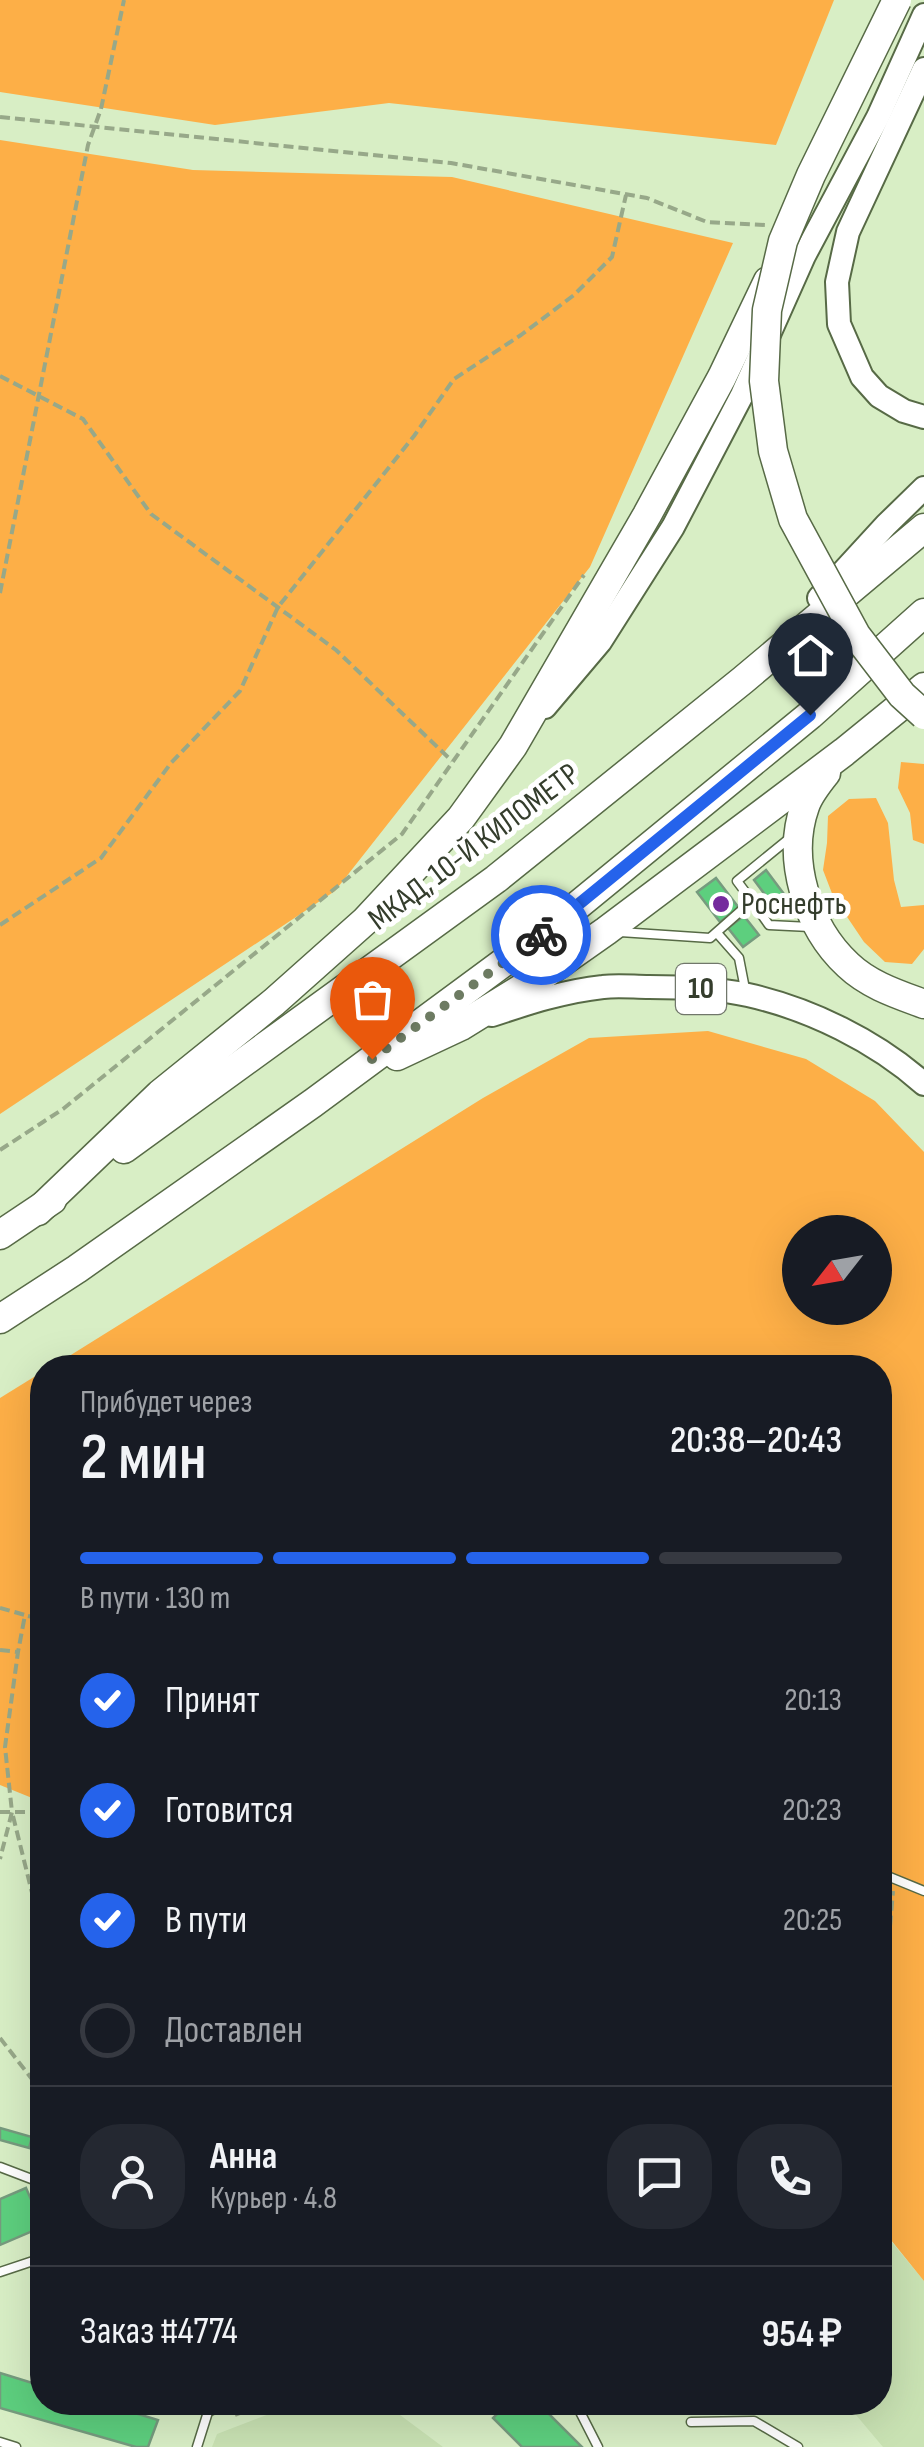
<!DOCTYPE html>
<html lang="ru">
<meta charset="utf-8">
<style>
:root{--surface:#171b24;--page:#242831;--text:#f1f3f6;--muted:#9ea1a6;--line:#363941;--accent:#2563eb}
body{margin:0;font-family:"Sofia Sans Condensed",sans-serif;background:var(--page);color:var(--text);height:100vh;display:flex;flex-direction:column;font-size:38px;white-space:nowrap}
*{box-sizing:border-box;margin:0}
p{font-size:32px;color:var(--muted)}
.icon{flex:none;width:55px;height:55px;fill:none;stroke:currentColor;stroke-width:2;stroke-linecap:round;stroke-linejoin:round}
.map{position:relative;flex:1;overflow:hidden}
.sheet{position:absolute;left:30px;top:1355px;width:862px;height:1060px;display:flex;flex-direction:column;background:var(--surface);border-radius:40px;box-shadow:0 10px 40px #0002}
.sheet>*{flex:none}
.needle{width:65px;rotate:239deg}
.controls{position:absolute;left:782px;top:1215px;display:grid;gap:20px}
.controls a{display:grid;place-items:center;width:110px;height:110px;border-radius:50%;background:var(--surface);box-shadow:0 10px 40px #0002;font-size:50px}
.pin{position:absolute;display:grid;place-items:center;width:85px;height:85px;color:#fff;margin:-102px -42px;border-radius:50% 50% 50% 0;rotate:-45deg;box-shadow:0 0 10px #0007}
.pin .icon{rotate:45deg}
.courier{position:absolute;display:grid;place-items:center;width:100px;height:100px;margin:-50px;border:8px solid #2563eb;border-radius:50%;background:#fff;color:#222;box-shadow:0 2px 12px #0007}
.overview em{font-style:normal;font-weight:600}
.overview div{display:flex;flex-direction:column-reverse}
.overview{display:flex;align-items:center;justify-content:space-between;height:170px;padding:0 50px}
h1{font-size:65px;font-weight:600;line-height:75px}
.bar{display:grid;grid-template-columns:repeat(4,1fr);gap:15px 10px;align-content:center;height:120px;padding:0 50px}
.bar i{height:12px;border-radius:8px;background:var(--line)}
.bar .on{background:var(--accent)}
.bar p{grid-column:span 4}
.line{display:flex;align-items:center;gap:25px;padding:0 50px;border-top:2px solid var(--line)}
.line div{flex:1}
.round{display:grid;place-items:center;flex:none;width:105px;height:105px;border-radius:40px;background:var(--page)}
ol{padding:0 50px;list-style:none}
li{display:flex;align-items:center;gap:30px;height:110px}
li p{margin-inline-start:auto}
li .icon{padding:10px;border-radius:50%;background:var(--accent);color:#fff;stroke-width:4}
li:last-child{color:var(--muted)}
li i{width:55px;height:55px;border:5px solid var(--line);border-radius:50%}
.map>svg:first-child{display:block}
.built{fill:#c9e2b3}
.green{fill:#fdaf47;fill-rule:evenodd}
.building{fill:#5dcf7e;stroke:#769b7e;stroke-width:2.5}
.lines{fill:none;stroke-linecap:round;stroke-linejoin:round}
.lane-casing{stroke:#576a46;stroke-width:11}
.primary-casing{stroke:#576a46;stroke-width:26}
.highway-casing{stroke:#576a46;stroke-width:31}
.path{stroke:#97a889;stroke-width:4;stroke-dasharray:10 5;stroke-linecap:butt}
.lane{stroke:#fff;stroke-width:8}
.primary{stroke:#fff;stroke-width:22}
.highway{stroke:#fff;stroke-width:28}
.highway-bridge-casing{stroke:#576a46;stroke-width:31;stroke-linecap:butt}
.highway-bridge{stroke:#fff;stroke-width:28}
.done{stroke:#6d7b62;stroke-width:10;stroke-dasharray:0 18}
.route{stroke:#2563eb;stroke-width:12}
.poi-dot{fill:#742a9d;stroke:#fff;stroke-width:4}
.labels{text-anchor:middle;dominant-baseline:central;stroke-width:10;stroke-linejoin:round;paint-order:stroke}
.shield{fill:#fff;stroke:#71776b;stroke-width:2.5}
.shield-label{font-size:30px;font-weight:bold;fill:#343d2c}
.street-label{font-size:32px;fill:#343d2c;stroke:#fff}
.poi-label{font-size:32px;fill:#343d2c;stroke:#fff;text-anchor:start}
</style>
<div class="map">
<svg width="924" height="2447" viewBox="0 0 924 2447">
<rect width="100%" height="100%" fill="#d8eec5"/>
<g class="built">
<polygon points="890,2240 924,2281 924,2447 883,2447 846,2403 880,2402 880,2250"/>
<polygon points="298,2403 384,2403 443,2447 212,2447 217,2434"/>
</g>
<g class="green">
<polygon points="0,0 834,0 776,145 389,103 215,125 0,92"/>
<polygon points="0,140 193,170 452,177 733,243 590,567 335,891 0,1114"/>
<polygon points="901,762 924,764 924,844 913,840 910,813 898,788"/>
<polygon points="876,798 888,823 894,880 901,907 924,905 924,949 912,964 885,962 864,942 833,896 823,870 827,843 828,816 849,799"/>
<path d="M 708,1031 L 806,1059 L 875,1101 L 924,1152 L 924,2281 L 891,2240 L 880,2238 L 880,1368 L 50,1368 L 483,1098 L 589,1038 ZM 800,1232 L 875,1232 L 875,1308 L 800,1308 Z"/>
<polygon points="42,1372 42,1802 0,1785 0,1398"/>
</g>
<g class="building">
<polygon points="766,870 784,894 772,904 754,880"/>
<polygon points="716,878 739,908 720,922 697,892"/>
<polygon points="744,916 759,935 743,947 728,928"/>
<polygon points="0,2128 32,2137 29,2148 0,2140"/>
<polygon points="26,2188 37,2213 42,2211 42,2227 0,2245 0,2199"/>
<polygon points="0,2373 42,2386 42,2402 99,2402 158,2420 148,2447 136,2447 0,2408"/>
<polygon points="521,2402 537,2402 582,2447 522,2447 493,2418 507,2404 513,2411"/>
</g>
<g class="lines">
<g class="lane-casing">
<g id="lane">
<polyline points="752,901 769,925 810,927"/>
<polyline points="620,932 710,938 752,901 737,881 791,837"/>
<polyline points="717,933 739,958 745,989"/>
<polyline points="880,1873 924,1891"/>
<polyline points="0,2167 42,2183"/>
<polyline points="0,2272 42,2258"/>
<polyline points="194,2402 208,2412 197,2447"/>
<polyline points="575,2402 598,2447"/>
<polyline points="208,2412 230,2402"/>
<polyline points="691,2422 754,2421 798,2447"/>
<polyline points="0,2442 16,2447"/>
</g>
</g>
<g class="primary-casing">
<g id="primary">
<polyline points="924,69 848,232 837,282 839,324 862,377 879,396 904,411 924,417"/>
<polyline points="819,598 886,525 924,488"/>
<polyline points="545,707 600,642 673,527 742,395 804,256 878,117 924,15"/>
<path d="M 492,1015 C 528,1003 565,991 603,987 C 618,985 634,987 649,987 C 681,987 716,988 748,995 C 810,1009 876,1041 924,1084"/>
</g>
</g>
<g class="highway-casing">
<g id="highway">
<path d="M 826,773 C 818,783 809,794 805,806 C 786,859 807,927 848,965 C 869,985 897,994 924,1004"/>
<polyline points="397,1056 461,1026 542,976 606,931 844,752 924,687"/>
<polyline points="124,1149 496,879 743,680 924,528"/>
<polyline points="38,1211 160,1094 274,1002 365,921 461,818 513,746 647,515 722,377 768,281"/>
<polyline points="0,1235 52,1200"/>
<polyline points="0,1319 77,1269 313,1103 550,928 810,715 924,613"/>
</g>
</g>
<g class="path">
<polyline points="0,117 451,163 647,198 707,222 765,225"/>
<polyline points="0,376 83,419 151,514 336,650 452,761"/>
<polyline points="0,593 88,145 101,109 124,0"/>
<polyline points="0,925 101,858 171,763 240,691 278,607 414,436 454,379 521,335 574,295 612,257 626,195"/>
<polyline points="0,1150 63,1109 402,834 584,575"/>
<polyline points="0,1608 25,1615 18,1652"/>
<polyline points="28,1616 42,1619"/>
<polyline points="0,1650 18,1652 5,1747 12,1812 0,1859"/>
<polyline points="0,1812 42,1812"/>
<polyline points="13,1816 42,1933"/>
<polyline points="0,2038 42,2092"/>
<polyline points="880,2045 893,1891"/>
<polyline points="235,2415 268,2402"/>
</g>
<use href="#lane" class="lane"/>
<use href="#primary" class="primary"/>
<use href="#highway" class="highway"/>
<g class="highway-bridge-casing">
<polyline id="highway-bridge" points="897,0 811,175 783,241 767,310 764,381 773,451 793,519 856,635 902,695 924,715"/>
</g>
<use href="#highway-bridge" class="highway-bridge"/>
</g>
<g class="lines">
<polyline class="done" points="372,1059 541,935"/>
<polyline class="route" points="541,935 810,715"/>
</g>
<circle class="poi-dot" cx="721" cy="904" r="10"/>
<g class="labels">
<rect class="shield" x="676" y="964" width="50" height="50" rx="8"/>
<g class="shield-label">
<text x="701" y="989">10</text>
</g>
<g class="street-label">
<text transform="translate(474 847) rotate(-37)">МКАД, 10-Й КИЛОМЕТР</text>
</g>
<g class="poi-label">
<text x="741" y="904">Роснефть</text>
</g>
</g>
</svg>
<div class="controls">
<a><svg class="needle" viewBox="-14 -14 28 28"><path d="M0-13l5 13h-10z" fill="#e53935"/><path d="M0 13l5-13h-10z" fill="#9ea1a6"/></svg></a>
</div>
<div class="pin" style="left:372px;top:1059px;background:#ea580c"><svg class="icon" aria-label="bag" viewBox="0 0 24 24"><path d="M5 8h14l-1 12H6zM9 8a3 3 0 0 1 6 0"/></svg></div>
<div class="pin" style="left:810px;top:715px;background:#1f2937"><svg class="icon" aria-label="home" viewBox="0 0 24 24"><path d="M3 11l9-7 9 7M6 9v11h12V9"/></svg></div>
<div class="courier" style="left:541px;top:935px"><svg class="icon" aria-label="bike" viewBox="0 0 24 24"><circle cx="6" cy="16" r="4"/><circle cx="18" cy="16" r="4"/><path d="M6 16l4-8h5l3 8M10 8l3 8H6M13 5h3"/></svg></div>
<section class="sheet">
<div class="overview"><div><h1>2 мин</h1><p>Прибудет через</p></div><em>20:38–20:43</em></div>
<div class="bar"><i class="on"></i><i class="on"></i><i class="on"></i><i></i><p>В пути · 130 m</p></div>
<ol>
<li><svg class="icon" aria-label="check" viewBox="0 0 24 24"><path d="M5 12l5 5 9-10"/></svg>Принят<p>20:13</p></li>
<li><svg class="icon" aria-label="check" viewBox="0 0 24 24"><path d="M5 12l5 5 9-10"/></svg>Готовится<p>20:23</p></li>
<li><svg class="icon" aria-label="check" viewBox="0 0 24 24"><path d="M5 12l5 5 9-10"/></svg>В пути<p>20:25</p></li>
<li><i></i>Доставлен</li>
</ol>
<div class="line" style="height:180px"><a class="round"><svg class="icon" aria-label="person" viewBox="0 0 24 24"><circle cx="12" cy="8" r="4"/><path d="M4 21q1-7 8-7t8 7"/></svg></a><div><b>Анна</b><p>Курьер · 4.8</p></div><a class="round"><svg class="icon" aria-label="chat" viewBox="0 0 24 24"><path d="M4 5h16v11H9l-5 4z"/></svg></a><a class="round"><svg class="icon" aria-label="phone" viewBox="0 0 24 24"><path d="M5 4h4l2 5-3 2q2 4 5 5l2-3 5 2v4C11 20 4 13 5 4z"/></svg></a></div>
<div class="line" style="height:130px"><div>Заказ #4774</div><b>954 ₽</b></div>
</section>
</div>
